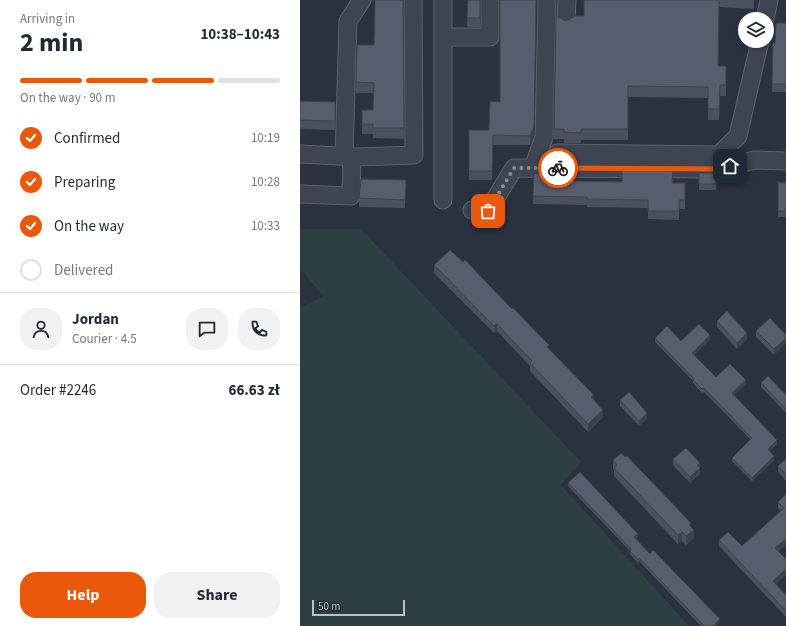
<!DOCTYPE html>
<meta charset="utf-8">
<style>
:root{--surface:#fff;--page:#f2f2f3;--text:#1f2937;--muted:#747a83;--line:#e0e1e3;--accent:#ea580c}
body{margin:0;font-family:"Source Sans 3",sans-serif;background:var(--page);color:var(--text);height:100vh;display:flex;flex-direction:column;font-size:15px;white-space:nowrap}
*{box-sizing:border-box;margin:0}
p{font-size:13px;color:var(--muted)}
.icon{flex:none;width:22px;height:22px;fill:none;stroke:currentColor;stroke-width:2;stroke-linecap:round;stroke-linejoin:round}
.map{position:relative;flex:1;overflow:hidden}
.sheet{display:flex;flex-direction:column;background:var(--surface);width:300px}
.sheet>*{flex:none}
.controls{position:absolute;left:438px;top:12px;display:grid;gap:8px}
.controls a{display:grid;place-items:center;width:36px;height:36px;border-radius:50%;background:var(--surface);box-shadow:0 2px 6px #0003;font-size:20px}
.scale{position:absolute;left:12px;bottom:10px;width:93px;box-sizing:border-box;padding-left:4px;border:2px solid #bbc0ca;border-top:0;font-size:11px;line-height:14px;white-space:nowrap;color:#bbc0ca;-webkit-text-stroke:3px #232935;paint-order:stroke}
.pin{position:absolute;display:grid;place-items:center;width:34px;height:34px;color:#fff;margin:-17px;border-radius:8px;box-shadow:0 2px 6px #0006}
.courier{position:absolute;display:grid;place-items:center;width:40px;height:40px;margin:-20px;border:3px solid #ea580c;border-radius:50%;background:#fff;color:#222;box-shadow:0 1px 5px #0007}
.headline em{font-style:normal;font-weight:700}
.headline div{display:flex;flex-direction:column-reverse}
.headline{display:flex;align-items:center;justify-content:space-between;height:68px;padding:0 20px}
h1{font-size:26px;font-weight:700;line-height:30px}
.bar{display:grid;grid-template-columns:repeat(4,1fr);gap:6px 4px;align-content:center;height:48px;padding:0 20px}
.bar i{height:5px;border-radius:3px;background:var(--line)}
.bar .active{background:var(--accent)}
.bar p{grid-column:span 4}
.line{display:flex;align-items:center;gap:10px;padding:0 20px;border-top:1px solid var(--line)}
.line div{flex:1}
.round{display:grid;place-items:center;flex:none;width:42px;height:42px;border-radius:16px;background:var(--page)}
ol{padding:0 20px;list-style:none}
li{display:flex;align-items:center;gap:12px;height:44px}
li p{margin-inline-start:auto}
li .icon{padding:4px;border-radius:50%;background:var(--accent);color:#fff;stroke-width:4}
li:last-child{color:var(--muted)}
li i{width:22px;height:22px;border:2px solid var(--line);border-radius:50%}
.action{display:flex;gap:8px;margin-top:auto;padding:8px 20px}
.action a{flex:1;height:46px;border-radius:16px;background:var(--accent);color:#fff;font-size:16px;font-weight:700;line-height:46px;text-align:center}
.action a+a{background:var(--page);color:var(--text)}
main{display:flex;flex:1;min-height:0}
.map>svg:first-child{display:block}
.green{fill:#2d3f42}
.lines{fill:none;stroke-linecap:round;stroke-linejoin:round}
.minor-casing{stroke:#5c626d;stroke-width:19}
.minor{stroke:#3e4550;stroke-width:17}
.wall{fill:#4a515e}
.shaded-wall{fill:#3c424c}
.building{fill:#565e6d;stroke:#3c424c}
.done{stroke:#888e9a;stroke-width:4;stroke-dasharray:0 7.2}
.route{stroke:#ea580c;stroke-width:5}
</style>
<main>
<section class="sheet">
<div class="headline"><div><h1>2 min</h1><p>Arriving in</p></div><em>10:38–10:43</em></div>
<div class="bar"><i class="active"></i><i class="active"></i><i class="active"></i><i></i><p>On the way · 90 m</p></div>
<ol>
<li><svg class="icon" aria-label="check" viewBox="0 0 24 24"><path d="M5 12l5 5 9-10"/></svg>Confirmed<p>10:19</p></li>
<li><svg class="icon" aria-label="check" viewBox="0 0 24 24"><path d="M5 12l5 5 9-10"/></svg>Preparing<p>10:28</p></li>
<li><svg class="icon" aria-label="check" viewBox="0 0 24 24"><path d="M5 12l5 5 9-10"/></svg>On the way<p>10:33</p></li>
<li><i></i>Delivered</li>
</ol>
<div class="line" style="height:72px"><a class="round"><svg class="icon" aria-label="person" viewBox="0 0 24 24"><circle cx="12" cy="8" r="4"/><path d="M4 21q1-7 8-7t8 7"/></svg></a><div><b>Jordan</b><p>Courier · 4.5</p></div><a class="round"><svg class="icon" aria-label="chat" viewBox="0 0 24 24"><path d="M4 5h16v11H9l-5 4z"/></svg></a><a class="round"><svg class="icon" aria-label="phone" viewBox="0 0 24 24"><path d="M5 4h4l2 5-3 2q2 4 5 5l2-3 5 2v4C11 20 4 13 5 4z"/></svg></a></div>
<div class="line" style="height:52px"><div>Order #2246</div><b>66.63 zł</b></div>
<div class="action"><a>Help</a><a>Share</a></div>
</section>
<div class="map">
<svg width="486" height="626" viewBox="0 0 486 626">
<rect width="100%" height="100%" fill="#2a3240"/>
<polygon class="green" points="0,229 61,229 281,462 261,485 389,626 0,626 0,308 23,296 0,269"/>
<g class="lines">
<g class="minor-casing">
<g id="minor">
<polyline points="143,0 143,200"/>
<polyline points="465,19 469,0"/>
<polyline points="266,22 267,0"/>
<polyline points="143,37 190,37 190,0"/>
<polyline points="257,153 419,155 438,136 460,41"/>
<polyline points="0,154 57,157 114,155 113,0"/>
<polyline points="44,156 48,21 62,0"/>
<polyline points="233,168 244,137 247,0"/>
<polyline points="0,194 51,196 52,157"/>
<polyline points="172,210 188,211 214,168 418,169 455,160 486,161"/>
</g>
</g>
<use href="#minor" class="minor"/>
</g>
<g class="wall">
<polygon points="103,0 104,139 73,138 73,134 62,134 62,110 73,110 73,93 56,93 56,82"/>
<polygon points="168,0 180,0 180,27 167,27"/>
<polygon points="236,0 234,135 230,145 193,145 192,180 169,180 169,130 189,130 200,102"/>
<polygon points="284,0 454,0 454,9 419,7 418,66 426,66 426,96 420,96 419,120 408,120 408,98 328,97 328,140 281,140 281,143 264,143 264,139 254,139 254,129 266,21 284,16"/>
<polygon points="486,23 486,92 472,92 473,43 475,43"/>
<polygon points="0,101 35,102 35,130 0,129"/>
<polygon points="234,173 269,174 272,181 385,183 385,209 379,209 379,220 348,219 348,208 287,207 287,205 233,204"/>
<polygon points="399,173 417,173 416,190 399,190"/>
<polygon points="106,180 105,208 59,207 59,198"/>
<polygon points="478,182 486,183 486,217 478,217"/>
<polygon points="134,265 249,348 294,399 303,417 288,432 230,371 230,366 197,331 194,333 134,273"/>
<polygon points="417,321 447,339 437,349 417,327"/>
<polygon points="456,331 486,335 474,355 456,337"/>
<polygon points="355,338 381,341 410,339 394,355 416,377 446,384 434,395 477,444 470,451 474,460 452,481 432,461 432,458 451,440 404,392 402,393 393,383 393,381 355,342"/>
<polygon points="461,383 486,395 486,413 461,387"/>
<polygon points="320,400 347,418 339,426 320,406"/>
<polygon points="373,459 400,463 400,474 390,483 373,465"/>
<polygon points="486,459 486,481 478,472 478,466"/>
<polygon points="313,460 391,527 394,538 386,545 382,541 378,544 314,476 314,470 313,469"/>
<polygon points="268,483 338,536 336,539 350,554 420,622 416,626 401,626 339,561 338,563 330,554 330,551 268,486"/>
<polygon points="486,494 486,545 478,551 486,575 476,584 486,595 486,617 419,546 419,540 442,546 481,511 478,508 478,502"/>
</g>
<g class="shaded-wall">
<polygon points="236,0 234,135 230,145 230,136"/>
<polygon points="197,324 197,331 194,333 194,326"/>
<polygon points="447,333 447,339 437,349 437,343"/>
<polygon points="410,335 410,339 392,356 392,353"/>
<polygon points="486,338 486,344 474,355 474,349"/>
<polygon points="446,380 446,384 432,397 432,393"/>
<polygon points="303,410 303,417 288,432 288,424"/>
<polygon points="347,413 347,418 339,426 339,421"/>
<polygon points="477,440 477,444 468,453 468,449"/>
<polygon points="474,456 474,460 452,481 452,478"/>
<polygon points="400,463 400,474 390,483 390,477 397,465"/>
<polygon points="394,530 394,538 386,545 386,536"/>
<polygon points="382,532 382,541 378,544 378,535"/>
<polygon points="338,534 338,536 334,540 334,537"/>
<polygon points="486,539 486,545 475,554 475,548"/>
<polygon points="486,569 486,575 473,587 473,581"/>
<polygon points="420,619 420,622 416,626 413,626"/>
</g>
<g class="building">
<polygon points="75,0 103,0 104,128 73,128 73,124 62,124 62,110 73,110 74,83 56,82 57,45 74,45"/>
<polygon points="168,0 180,0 180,18 167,18"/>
<polygon points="200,0 236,0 234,126 230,136 193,135 192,171 169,171 169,130 189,130 190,101 200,102"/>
<polygon points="284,0 419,0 418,66 426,66 426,85 420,85 419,109 408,109 408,87 328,86 328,129 281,129 281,133 264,132 264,129 254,129 256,16 266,21 275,16 284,16"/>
<polygon points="476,23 486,23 486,84 472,84 473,43 475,43"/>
<polygon points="0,101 35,102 35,121 0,120"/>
<polygon points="255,170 269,170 269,174 272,174 272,181 322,182 322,170 373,171 372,183 385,183 385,200 379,200 379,211 348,211 348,200 287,199 287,197 233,196 234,173 255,174"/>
<polygon points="399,173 417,173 416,184 399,184"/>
<polygon points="61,179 106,180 105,200 59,198"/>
<polygon points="478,182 486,183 486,211 478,211"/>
<polygon points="150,250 163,262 165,260 212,309 213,308 249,345 247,347 294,395 291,397 303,410 288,424 230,363 232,361 197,324 194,326 134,265"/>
<polygon points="427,311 447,333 437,343 417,321"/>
<polygon points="470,318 486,335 486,338 474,349 456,331"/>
<polygon points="399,324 410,335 392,353 416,377 430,364 446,380 432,393 477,440 468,449 474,456 452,478 432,458 452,438 404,388 402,389 393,380 394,379 355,338 367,326 381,341"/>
<polygon points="468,376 486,395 486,409 461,383"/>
<polygon points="329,392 347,413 339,421 320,400"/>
<polygon points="386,448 400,463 397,465 400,468 390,477 373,459"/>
<polygon points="321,453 325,457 327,456 391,523 389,525 394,530 386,536 382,532 378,535 314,468 317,465 313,460"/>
<polygon points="486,459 486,475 478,466"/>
<polygon points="280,472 338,534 334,537 350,554 353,550 420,619 413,626 404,626 339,558 338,560 330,551 331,549 268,483"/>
<polygon points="486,494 486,539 475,548 486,559 486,569 473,581 486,595 486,611 419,540 428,532 442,546 484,508 478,502"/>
</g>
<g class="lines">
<polyline class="done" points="188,211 214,168 258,168"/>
<polyline class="route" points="258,168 418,169 430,166"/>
</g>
</svg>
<div class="controls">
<a><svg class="icon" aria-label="layers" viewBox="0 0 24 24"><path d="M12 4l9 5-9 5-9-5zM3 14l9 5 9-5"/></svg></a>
</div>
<div class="scale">50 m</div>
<div class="pin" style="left:188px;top:211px;background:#ea580c"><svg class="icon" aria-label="bag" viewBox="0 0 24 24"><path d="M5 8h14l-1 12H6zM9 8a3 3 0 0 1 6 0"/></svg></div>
<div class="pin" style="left:430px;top:166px;background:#1f2937"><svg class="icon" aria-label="home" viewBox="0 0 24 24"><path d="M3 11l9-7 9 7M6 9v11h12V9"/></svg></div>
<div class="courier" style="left:258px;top:168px"><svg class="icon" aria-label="bike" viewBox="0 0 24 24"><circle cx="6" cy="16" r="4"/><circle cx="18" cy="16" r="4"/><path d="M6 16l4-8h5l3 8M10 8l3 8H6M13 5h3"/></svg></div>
</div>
</main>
